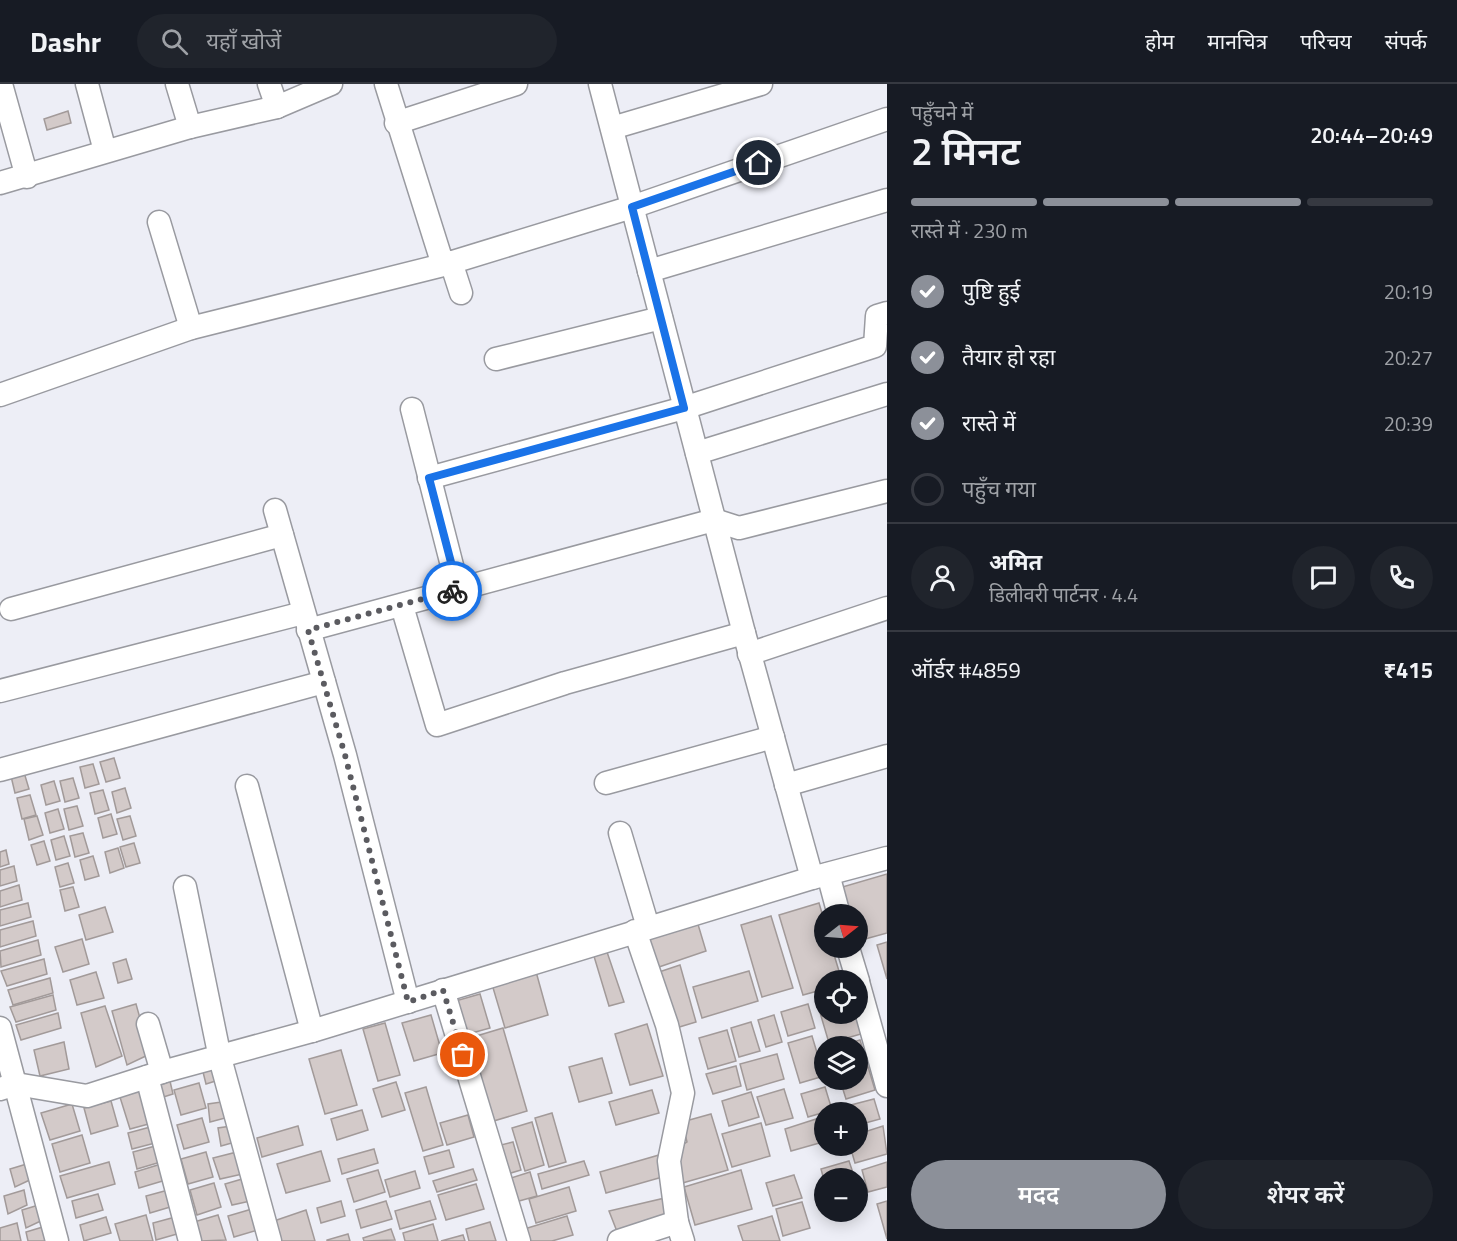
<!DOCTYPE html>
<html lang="hi">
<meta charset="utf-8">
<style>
:root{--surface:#171b24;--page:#20242c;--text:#f1f3f6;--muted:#9ea1a6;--line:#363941;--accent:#8c9099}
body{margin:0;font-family:"Titillium Web","Noto Sans Devanagari",sans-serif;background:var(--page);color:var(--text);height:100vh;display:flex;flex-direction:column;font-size:22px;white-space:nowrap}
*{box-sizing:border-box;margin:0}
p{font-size:20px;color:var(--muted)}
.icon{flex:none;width:33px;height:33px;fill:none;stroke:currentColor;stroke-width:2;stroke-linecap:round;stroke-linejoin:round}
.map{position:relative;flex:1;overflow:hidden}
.details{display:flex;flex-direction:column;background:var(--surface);width:570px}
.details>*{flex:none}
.needle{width:39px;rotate:73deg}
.buttons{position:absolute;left:814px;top:820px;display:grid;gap:12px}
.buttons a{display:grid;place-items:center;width:54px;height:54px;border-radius:50%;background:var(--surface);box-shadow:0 3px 15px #0003;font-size:30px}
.pin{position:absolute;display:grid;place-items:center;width:51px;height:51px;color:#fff;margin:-26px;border:3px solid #fff;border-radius:50%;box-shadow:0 2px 6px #0007}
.courier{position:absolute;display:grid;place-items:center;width:60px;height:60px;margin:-30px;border:4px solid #1a73e8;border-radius:50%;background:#fff;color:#222;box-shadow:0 2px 8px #0007}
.summary em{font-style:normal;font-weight:600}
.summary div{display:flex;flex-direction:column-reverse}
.summary{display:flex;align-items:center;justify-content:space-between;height:102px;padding:0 24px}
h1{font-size:39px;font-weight:600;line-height:45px}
.bar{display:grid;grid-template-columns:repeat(4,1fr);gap:9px 6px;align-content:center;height:72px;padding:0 24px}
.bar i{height:8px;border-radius:4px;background:var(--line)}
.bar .selected{background:var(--accent)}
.bar p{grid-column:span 4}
.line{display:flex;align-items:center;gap:15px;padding:0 24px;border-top:2px solid var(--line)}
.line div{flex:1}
.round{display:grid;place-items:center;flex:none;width:63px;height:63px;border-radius:32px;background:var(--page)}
ol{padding:0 24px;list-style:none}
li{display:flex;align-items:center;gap:18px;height:66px}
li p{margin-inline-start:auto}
li .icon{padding:6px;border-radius:50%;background:var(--accent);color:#fff;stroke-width:4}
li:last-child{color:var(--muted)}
li i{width:33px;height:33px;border:3px solid var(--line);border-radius:50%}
.button{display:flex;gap:12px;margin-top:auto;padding:12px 24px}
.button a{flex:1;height:69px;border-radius:36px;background:var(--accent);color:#fff;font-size:24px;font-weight:600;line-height:69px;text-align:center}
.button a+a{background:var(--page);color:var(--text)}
header{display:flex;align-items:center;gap:36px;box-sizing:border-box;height:84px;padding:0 30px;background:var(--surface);border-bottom:2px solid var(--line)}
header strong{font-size:28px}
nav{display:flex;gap:33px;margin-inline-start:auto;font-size:21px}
.search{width:420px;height:54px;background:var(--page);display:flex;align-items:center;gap:15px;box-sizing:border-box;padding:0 21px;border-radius:33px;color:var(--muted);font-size:22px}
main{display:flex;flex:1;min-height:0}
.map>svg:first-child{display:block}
.building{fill:#d3cac9;stroke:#a29a99;stroke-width:1.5}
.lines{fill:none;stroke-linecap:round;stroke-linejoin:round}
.minor-casing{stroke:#999aa0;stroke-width:25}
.minor{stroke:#fff;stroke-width:22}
.done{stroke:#5b5b60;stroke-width:6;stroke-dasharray:0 10.8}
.route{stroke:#1a73e8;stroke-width:8}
</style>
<header>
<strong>Dashr</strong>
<div class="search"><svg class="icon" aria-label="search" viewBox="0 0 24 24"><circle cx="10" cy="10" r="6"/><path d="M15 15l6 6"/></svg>यहाँ खोजें</div>
<nav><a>होम</a><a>मानचित्र</a><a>परिचय</a><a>संपर्क</a></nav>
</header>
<main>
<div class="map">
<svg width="887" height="1157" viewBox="0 0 887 1157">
<rect width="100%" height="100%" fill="#edeef6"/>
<g class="building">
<polygon points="68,27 71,39 47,46 44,35"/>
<polygon points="114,674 120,694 106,698 100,678"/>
<polygon points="93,680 99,700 85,704 80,683"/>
<polygon points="23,685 29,705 15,709 10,688"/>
<polygon points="73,694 79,714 65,718 60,697"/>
<polygon points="54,697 60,717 46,721 41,701"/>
<polygon points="125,704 131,724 117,729 112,708"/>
<polygon points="103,706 109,726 95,730 90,709"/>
<polygon points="30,711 36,731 22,735 17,714"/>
<polygon points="77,722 83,742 69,746 64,725"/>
<polygon points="58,725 64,745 50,749 45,729"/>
<polygon points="111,730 117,750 103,754 98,734"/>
<polygon points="37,732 43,751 29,756 24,735"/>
<polygon points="130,732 136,752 123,756 117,735"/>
<polygon points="83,749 89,769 75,773 70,752"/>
<polygon points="64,752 70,772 56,776 51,756"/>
<polygon points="44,757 50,777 37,781 31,761"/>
<polygon points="134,759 140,779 126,783 120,763"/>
<polygon points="118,764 124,784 110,789 105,768"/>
<polygon points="6,766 9,780 0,783 0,768"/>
<polygon points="93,772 99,792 85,796 80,776"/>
<polygon points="68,779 74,799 60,803 55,783"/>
<polygon points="14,782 17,797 0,802 0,786"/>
<polygon points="887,790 887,849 858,857 858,831 847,831 839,804"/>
<polygon points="19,801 22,816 0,823 0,807"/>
<polygon points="73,803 79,823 65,827 60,806"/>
<polygon points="28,819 31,833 0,842 0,826"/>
<polygon points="819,819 825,839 825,864 832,864 842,897 825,897 825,905 803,911 779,831"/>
<polygon points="105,823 113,848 86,856 79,831"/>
<polygon points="771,832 793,904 762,913 741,841"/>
<polygon points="33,837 36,852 0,863 0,846"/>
<polygon points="697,837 706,867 656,884 646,851"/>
<polygon points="82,855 89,880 63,888 55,863"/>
<polygon points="38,856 41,871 1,883 0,867"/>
<polygon points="887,858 887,895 877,861"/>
<polygon points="606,865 624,918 609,922 593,869"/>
<polygon points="44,875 47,890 7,902 1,887"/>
<polygon points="126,875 132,895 118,899 113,879"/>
<polygon points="680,881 696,938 676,944 659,888"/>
<polygon points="535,884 548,931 505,944 491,897"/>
<polygon points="749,887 758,917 702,934 693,903"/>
<polygon points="96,888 104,914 77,921 70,896"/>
<polygon points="50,894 53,909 13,921 8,906"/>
<polygon points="480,910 490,944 461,952 452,918"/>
<polygon points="53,911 56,926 16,938 10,923"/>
<polygon points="825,912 825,930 856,930 861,950 829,959 816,915"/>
<polygon points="136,920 150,970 127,981 112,927"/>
<polygon points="808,920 815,944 788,952 781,928"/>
<polygon points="105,922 122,972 96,983 81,929"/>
<polygon points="58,929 61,944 21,956 16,941"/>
<polygon points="431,931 442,969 414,977 402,939"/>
<polygon points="774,931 782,958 766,963 758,936"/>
<polygon points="751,938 760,967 739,973 731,944"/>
<polygon points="385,939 400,991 378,997 363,945"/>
<polygon points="647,940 663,992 630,1001 615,950"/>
<polygon points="503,944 527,1027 487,1039 463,956"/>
<polygon points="727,946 736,977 708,985 699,954"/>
<polygon points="812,952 824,992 800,999 788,959"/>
<polygon points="860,956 875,1006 846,1015 840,996 858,996 858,963 837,963"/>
<polygon points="64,958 69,985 40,992 34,966"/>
<polygon points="341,966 357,1021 325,1030 309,975"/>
<polygon points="777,970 784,995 747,1006 740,980"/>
<polygon points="602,974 612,1009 579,1018 569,983"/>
<polygon points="217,979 222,995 206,1000 202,984"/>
<polygon points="736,982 741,1002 713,1010 706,990"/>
<polygon points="169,993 173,1010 157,1015 153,998"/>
<polygon points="396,998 405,1026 382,1033 373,1005"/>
<polygon points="199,999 206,1024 181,1031 174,1006"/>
<polygon points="145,1002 156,1038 130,1045 119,1010"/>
<polygon points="426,1003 443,1061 423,1067 405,1009"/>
<polygon points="825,1003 832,1026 808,1033 801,1010"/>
<polygon points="784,1005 793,1034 766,1041 757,1013"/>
<polygon points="652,1006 659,1029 616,1041 609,1018"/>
<polygon points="751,1008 759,1033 729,1042 722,1017"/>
<polygon points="874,1015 880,1035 858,1041 858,1029 845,1029 843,1023"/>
<polygon points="111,1017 118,1042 91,1050 84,1024"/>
<polygon points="228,1017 229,1033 210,1038 208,1020"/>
<polygon points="72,1020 80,1047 50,1056 41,1029"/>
<polygon points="362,1026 368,1046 337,1056 331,1035"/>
<polygon points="552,1029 566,1078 549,1083 535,1034"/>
<polygon points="711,1030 728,1086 679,1100 676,1065 687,1058 682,1038"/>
<polygon points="468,1031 474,1053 447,1061 440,1039"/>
<polygon points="202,1034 209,1058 184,1065 177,1041"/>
<polygon points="816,1035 823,1058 791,1067 785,1045"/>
<polygon points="532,1038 544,1081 525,1087 512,1044"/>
<polygon points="761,1039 770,1072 732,1083 722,1050"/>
<polygon points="238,1041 239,1057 221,1062 218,1044"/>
<polygon points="154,1042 159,1058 132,1065 128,1049"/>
<polygon points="298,1042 303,1061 262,1073 257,1054"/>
<polygon points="883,1042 887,1070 855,1079 850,1062 858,1062 858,1050"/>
<polygon points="82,1051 90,1079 60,1088 52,1060"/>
<polygon points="513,1058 521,1086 501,1092 493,1063"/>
<polygon points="159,1061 164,1077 137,1085 133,1068"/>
<polygon points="374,1065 378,1079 342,1090 338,1075"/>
<polygon points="449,1066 454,1083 429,1090 424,1073"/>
<polygon points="321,1067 330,1097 286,1109 277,1080"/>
<polygon points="206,1068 213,1093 188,1100 181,1075"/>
<polygon points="237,1068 247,1089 220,1095 213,1074"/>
<polygon points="659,1071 666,1092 606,1109 600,1088"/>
<polygon points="584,1077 589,1091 542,1105 538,1090"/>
<polygon points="849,1077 855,1095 825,1095 825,1100 821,1085"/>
<polygon points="109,1078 115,1100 67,1114 60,1092"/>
<polygon points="887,1078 887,1103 868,1108 862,1086"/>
<polygon points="30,1079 34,1094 15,1103 10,1085"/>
<polygon points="161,1080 166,1096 139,1104 135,1088"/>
<polygon points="473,1085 477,1096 437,1108 433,1097"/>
<polygon points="378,1086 385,1108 354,1118 347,1095"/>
<polygon points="741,1086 752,1125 695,1141 684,1103"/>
<polygon points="415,1087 420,1104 390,1113 385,1096"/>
<polygon points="530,1088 537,1112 512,1119 505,1096"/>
<polygon points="794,1091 802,1114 773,1122 766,1099"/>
<polygon points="249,1093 259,1115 232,1121 225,1100"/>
<polygon points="214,1099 221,1123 197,1131 190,1106"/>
<polygon points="476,1100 484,1125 446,1136 438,1111"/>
<polygon points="569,1103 576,1127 536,1139 529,1115"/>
<polygon points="172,1105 177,1121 150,1129 146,1112"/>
<polygon points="24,1106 27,1121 8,1130 4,1112"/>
<polygon points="98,1110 103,1126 76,1134 72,1117"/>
<polygon points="665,1114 672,1134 618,1150 609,1127"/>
<polygon points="341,1117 345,1132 321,1139 317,1124"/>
<polygon points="386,1117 392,1135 361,1144 356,1126"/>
<polygon points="430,1117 436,1135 400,1145 395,1127"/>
<polygon points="887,1117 887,1155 877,1120"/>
<polygon points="802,1118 810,1144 783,1152 776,1125"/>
<polygon points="42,1120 45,1135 26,1144 22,1126"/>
<polygon points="252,1125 258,1146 234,1153 228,1132"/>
<polygon points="306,1126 315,1157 274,1157 268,1139"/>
<polygon points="146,1131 153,1157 120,1157 115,1140"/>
<polygon points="218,1131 226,1156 200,1157 194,1138"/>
<polygon points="179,1132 184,1148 156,1156 153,1139"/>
<polygon points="567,1132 573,1151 552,1157 525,1157 521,1146"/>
<polygon points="772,1132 780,1157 743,1157 738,1142"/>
<polygon points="106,1133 111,1149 84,1157 80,1141"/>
<polygon points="490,1138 496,1157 469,1157 466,1145"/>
<polygon points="17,1139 21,1157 0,1157 0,1144"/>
<polygon points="433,1140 438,1157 405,1157 403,1149"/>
<polygon points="46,1142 49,1157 28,1157 26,1148"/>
<polygon points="391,1145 395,1156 364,1157 363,1154"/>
<polygon points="348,1150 350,1157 327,1157 327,1156"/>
<polygon points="463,1151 465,1157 441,1157"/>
</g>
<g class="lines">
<g class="minor-casing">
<g id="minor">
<polyline points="1,0 27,93"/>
<polyline points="87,0 105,67"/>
<polyline points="177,0 190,43"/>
<polyline points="269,0 277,23"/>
<polyline points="386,0 443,181"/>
<polyline points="600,0 744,549 812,794"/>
<polyline points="396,39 516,0"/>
<polyline points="612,44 761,0"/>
<polyline points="0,99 190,43 277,23 331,0"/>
<polyline points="159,138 191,244"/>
<polyline points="451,178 461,209"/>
<polyline points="649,187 887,116"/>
<polyline points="496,275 661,234"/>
<polyline points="0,311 191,244 443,181 632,123 887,35"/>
<polyline points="412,325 458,505"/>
<polyline points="697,369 887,310"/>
<polyline points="429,394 684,324 875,262 877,232 887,229"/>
<polyline points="275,426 345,671 408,918"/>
<polyline points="402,522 437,641 565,599 744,549"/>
<polyline points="11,525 282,451"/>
<polyline points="308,546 714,436 739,444 887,407"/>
<polyline points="749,570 887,524"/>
<polyline points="0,607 303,529"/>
<polyline points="0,686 324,598"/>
<polyline points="606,699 773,653"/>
<polyline points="786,701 887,672"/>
<polyline points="247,702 312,947"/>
<polyline points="620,749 648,843"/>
<polyline points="828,790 839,831"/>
<polyline points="185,803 220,974 270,1157"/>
<polyline points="635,847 667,941 683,1009 669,1077 677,1138 683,1157"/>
<polyline points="848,864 858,897"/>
<polyline points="858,898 887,1002"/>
<polyline points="443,906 519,1157"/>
<polyline points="148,940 162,988"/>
<polyline points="0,944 57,1157"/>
<polyline points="147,993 190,1157"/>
<polyline points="0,1005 16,1000 87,1012 162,988 312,947 812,794 887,774"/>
<polyline points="619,1157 677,1138"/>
</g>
</g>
<use href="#minor" class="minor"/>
</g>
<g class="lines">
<polyline class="done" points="452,507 308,546 345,671 408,918 443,906 463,971"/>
<polyline class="route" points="452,507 458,505 429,394 684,324 632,123 759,79"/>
</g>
</svg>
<div class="buttons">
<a><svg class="needle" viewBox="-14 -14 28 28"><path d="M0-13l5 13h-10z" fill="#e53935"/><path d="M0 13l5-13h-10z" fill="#9ea1a6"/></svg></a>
<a><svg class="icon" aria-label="locate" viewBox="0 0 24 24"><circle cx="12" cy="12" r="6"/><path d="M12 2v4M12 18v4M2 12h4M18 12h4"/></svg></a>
<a><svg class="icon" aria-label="layers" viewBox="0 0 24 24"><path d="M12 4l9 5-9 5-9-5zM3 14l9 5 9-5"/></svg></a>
<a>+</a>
<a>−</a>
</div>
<div class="pin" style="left:463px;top:971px;background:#ea580c"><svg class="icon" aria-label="bag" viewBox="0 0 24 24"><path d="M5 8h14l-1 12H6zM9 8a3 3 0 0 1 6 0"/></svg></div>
<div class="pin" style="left:759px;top:79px;background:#1f2937"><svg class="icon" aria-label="home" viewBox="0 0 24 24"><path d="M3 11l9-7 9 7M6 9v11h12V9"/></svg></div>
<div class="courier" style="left:452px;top:507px"><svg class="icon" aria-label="bike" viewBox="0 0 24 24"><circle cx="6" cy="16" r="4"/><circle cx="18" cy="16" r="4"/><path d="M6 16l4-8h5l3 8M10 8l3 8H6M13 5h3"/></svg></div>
</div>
<section class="details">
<div class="summary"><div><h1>2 मिनट</h1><p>पहुँचने में</p></div><em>20:44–20:49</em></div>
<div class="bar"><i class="selected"></i><i class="selected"></i><i class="selected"></i><i></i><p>रास्ते में · 230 m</p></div>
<ol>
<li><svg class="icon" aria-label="check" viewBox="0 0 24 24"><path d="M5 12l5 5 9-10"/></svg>पुष्टि हुई<p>20:19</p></li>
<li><svg class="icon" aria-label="check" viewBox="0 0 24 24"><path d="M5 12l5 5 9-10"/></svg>तैयार हो रहा<p>20:27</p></li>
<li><svg class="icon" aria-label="check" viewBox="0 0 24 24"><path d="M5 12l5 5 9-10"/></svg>रास्ते में<p>20:39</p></li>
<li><i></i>पहुँच गया</li>
</ol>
<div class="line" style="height:108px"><a class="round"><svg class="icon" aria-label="person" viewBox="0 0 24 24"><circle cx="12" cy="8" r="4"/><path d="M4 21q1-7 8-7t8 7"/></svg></a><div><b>अमित</b><p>डिलीवरी पार्टनर · 4.4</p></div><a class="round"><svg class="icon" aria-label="chat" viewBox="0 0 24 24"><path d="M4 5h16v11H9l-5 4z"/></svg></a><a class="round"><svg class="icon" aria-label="phone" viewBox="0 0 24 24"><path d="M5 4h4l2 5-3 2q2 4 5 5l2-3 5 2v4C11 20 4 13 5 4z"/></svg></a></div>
<div class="line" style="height:78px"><div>ऑर्डर #4859</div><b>₹415</b></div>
<div class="button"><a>मदद</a><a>शेयर करें</a></div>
</section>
</main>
